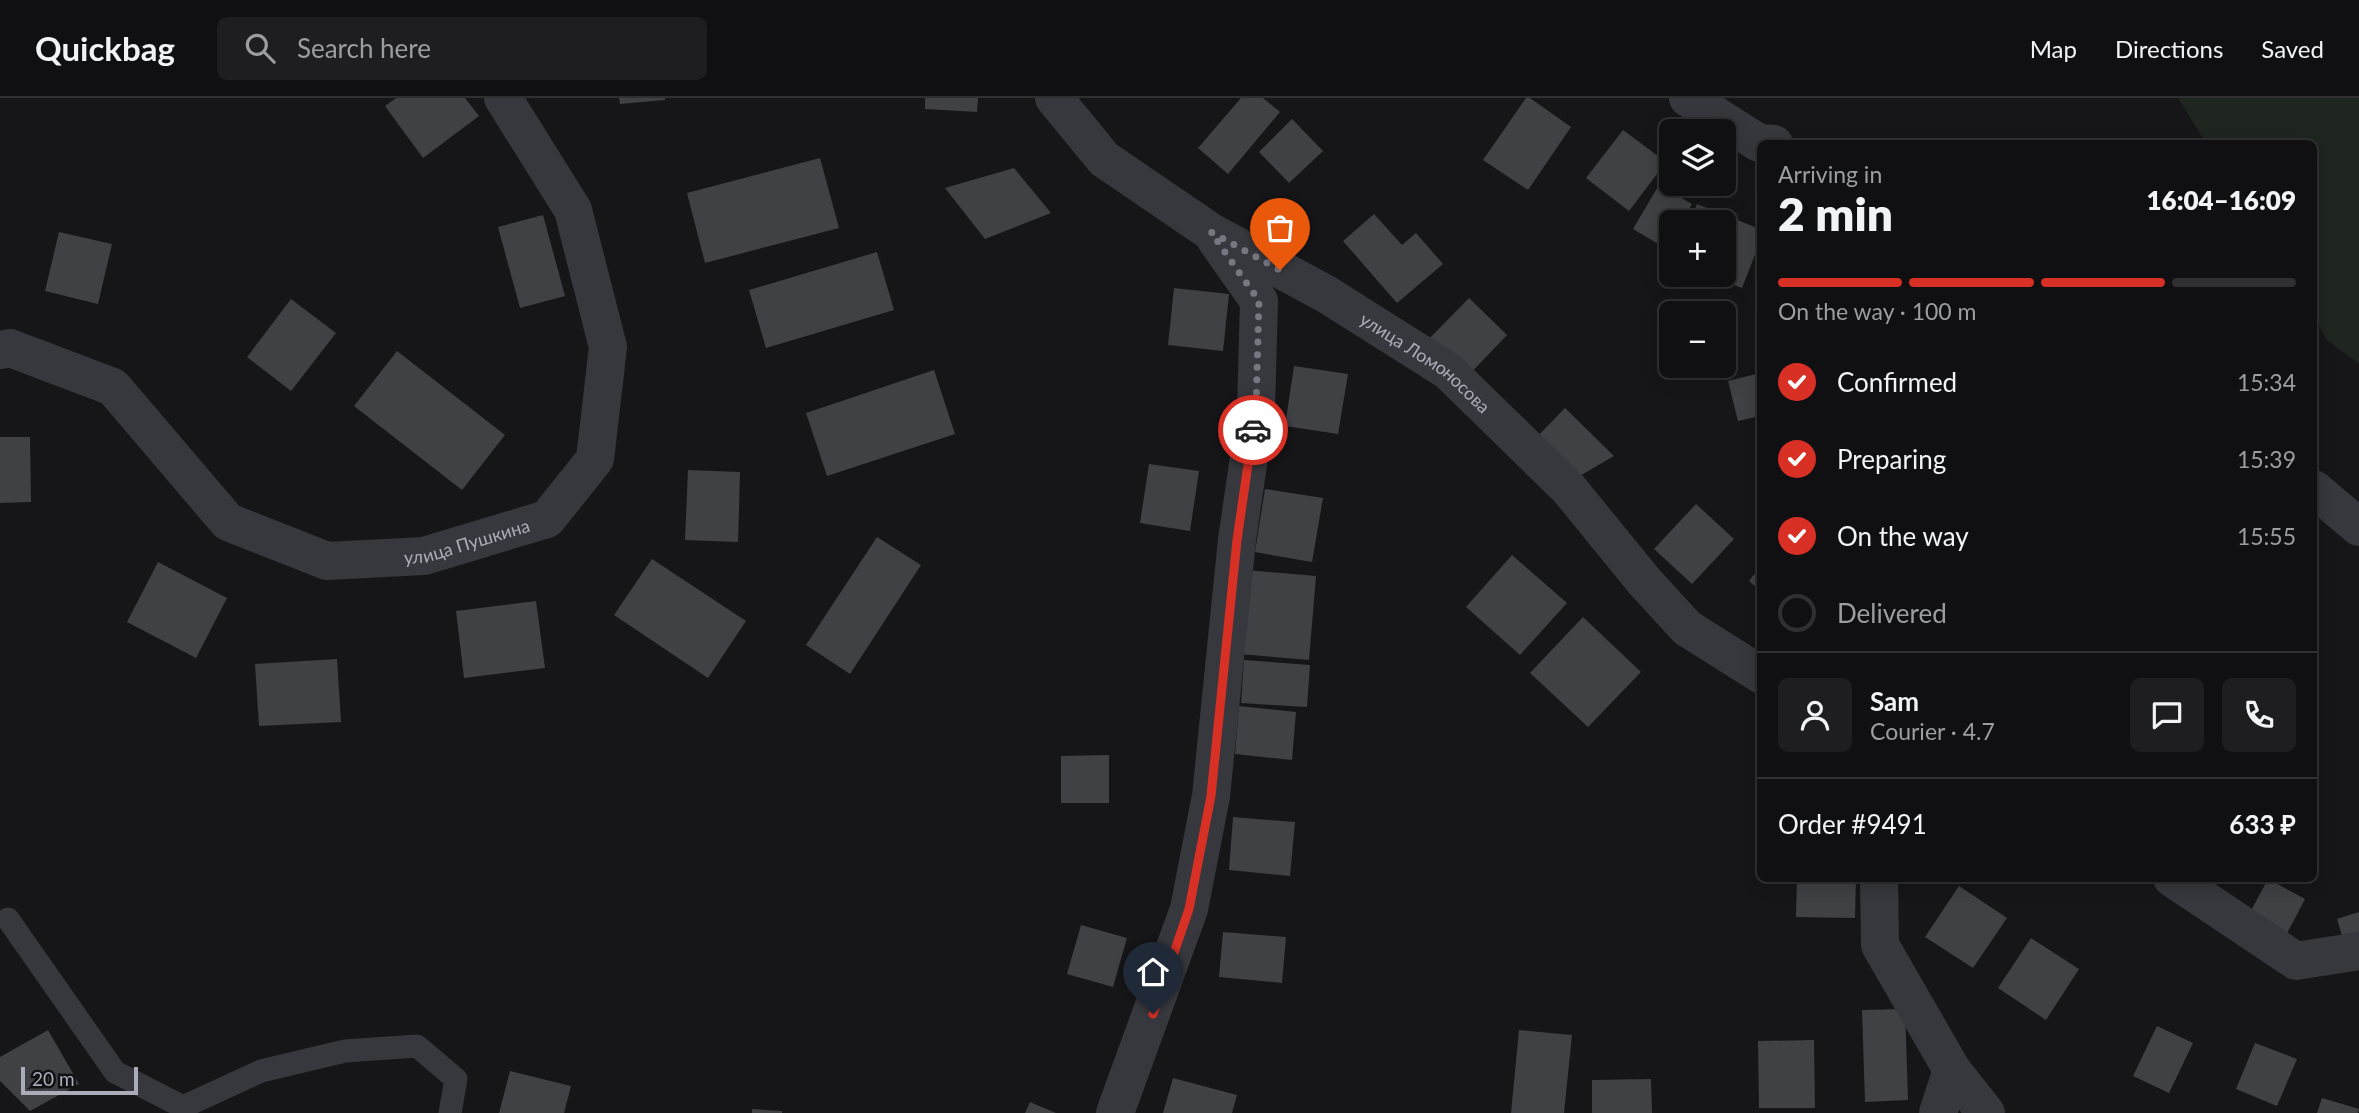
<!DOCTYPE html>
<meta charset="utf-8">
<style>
:root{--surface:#101012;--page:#1e1e20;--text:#f1f3f6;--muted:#9c9d9f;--line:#303032;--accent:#d93025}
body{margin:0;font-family:Lato,sans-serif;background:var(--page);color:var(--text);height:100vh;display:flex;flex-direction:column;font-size:26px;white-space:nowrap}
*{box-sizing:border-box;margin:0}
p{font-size:23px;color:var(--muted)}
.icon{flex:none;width:38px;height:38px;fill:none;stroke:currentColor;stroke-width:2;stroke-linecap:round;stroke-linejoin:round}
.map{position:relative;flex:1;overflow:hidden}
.sheet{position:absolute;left:1757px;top:42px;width:560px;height:742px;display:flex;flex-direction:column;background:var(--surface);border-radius:10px;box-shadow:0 4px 18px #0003,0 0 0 2px var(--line)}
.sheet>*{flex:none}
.tools{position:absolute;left:1659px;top:21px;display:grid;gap:14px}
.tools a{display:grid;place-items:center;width:77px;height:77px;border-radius:10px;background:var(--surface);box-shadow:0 4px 18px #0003,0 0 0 2px var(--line);font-size:35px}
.scale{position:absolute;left:21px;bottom:18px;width:117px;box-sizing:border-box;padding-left:7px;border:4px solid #a8adb8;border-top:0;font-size:19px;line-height:24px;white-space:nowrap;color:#a8adb8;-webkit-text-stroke:5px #111113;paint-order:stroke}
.pin{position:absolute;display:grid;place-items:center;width:60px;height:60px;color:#fff;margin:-72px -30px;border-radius:50% 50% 50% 0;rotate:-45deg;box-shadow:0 0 7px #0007}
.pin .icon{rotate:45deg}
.courier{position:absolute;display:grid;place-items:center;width:70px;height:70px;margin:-35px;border:5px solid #d93025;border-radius:50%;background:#fff;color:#222;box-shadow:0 2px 9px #0007}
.summary em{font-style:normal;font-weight:800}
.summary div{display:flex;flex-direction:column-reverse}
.summary{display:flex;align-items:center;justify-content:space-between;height:119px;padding:0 21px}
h1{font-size:46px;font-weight:800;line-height:52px}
.bar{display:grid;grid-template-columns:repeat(4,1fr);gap:10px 7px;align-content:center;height:84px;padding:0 21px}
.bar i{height:9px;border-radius:5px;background:var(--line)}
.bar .on{background:var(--accent)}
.bar p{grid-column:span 4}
.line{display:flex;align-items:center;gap:18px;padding:0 21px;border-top:2px solid var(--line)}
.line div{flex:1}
.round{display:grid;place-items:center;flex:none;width:74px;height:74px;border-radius:10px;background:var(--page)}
ol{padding:0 21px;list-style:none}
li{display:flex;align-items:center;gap:21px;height:77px}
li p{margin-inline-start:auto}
li .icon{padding:7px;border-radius:50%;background:var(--accent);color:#fff;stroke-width:4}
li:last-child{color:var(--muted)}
li i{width:38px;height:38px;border:4px solid var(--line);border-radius:50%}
header{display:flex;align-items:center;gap:42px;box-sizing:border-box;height:98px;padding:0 35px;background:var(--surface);border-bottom:2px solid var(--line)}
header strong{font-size:33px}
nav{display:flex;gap:38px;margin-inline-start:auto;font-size:24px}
.search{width:490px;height:63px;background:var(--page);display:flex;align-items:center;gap:18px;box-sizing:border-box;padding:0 24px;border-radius:10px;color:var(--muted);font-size:26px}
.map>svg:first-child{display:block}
.green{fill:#1e261f}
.building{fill:#404145}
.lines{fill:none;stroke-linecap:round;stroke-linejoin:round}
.lane{stroke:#37383d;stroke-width:23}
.street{stroke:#37383d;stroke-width:38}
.done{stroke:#757880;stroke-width:7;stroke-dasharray:0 12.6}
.route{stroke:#d93025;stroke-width:9}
.labels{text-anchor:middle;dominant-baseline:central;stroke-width:6;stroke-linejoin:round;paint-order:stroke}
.street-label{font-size:18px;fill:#a8adb8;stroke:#111113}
</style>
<header>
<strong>Quickbag</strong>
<div class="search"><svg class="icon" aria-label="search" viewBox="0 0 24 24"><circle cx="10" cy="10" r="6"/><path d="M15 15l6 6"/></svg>Search here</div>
<nav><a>Map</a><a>Directions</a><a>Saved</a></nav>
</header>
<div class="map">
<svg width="2359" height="1015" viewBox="0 0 2359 1015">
<rect width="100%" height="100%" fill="#161618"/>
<polygon class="green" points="2178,0 2359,0 2359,266 2327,242 2314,220 2314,46 2206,45"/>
<g class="building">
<polygon points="396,0 465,0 479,18 423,60 385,8"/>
<polygon points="619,0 665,0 665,2 620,6"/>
<polygon points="925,0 978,0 977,14 925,11"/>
<polygon points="1241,0 1263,0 1280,14 1228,76 1198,50"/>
<polygon points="1526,0 1530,0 1571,29 1528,92 1483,62"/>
<polygon points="1292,21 1323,53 1289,85 1259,54"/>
<polygon points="1623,32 1666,64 1629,113 1586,80"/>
<polygon points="820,60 839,130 705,165 687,95"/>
<polygon points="1014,70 1051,115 985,141 945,90"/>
<polygon points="1659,87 1692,106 1681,124 1671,124 1671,141 1665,150 1633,131"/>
<polygon points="1697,106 1760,131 1760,144 1742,190 1709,177 1724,177 1724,124 1690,124"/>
<polygon points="1374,116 1402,147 1416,135 1443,166 1397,205 1343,143"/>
<polygon points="543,117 565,198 520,210 498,129"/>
<polygon points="59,134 112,146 98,206 45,193"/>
<polygon points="877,154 894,212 766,250 749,192"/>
<polygon points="1174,190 1229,196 1223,253 1168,247"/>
<polygon points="1469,200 1507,237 1465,281 1426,244"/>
<polygon points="291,201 336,235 291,293 247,259"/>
<polygon points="397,253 505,337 462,392 354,308"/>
<polygon points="1294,268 1348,276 1338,336 1285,328"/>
<polygon points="934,272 955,336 827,378 806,315"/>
<polygon points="1760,275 1760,318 1738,323 1728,283"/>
<polygon points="1565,310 1614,358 1571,383 1532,344"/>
<polygon points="0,339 30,339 31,404 0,405"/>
<polygon points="1149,366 1199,373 1190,433 1140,425"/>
<polygon points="688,372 740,374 738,444 685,442"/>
<polygon points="1265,391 1323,400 1312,464 1255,454"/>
<polygon points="1696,406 1734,441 1692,486 1654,451"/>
<polygon points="877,439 921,467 850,576 806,547"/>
<polygon points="1512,457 1567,505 1520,557 1466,509"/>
<polygon points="652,461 746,523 708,580 614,517"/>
<polygon points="158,464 227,500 196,560 127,524"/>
<polygon points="1760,469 1760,493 1749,483"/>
<polygon points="1246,472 1316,478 1309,562 1239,556"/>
<polygon points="536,503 545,570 464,580 456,513"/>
<polygon points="1583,519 1641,574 1588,629 1530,575"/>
<polygon points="337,561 341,624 259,628 255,566"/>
<polygon points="1244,562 1310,567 1307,609 1241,605"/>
<polygon points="1239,608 1296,614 1292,662 1235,656"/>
<polygon points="1109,657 1109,705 1061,705 1061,658"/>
<polygon points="1233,719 1295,724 1290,778 1229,772"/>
<polygon points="1797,780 1856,780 1855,820 1796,819"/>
<polygon points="2268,781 2305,801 2284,841 2246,822"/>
<polygon points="1959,788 2007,820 1973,870 1925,839"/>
<polygon points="2359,814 2359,843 2345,848 2337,821"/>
<polygon points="1081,827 1127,840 1113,889 1067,876"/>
<polygon points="1223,834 1286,839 1282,885 1219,879"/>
<polygon points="2031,840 2079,871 2046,922 1998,890"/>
<polygon points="1905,911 1908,1002 1865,1004 1862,912"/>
<polygon points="2157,928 2193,945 2169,995 2133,978"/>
<polygon points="48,932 79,986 30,1013 0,983 0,959"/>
<polygon points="1519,932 1572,937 1564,1015 1511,1015"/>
<polygon points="1814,942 1815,1010 1759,1010 1758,943"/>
<polygon points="2255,945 2297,961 2277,1008 2236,991"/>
<polygon points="510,973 571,988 564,1015 499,1015"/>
<polygon points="1173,980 1237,997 1232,1015 1163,1015"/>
<polygon points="1651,981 1652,1015 1592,1015 1592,982"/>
<polygon points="2322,1000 2359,1011 2358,1015 2317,1015"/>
<polygon points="1030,1004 1056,1015 1025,1015"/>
<polygon points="752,1011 782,1013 782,1015 752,1015"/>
</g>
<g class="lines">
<polyline class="lane" points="8,821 115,974 183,1009 261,973 345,953 417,948 456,981 450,1015"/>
<g class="street">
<path id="s1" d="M 1054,0 L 1104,61 L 1211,134 L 1326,196 L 1448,273 L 1569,391 L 1644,483 L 1687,530 L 1760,576"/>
<polyline points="1688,0 1759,45 1774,46"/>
<path id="s2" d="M 0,252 L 10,250 L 113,289 L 228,424 L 327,463 L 424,458 L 547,421 L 595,361 L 608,249 L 573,112 L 503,0"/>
<polyline points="2314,391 2359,429"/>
<polyline points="1879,780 1880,847 1952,972"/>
<polyline points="2172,780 2296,863 2359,853"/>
<polyline points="1115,1015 1189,811 1211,698 1237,442 1256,311 1259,203 1216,142"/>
<polyline points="1938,1015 1952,972 1986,1015"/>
</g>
</g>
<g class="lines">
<polyline class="done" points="1253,332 1256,312 1259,203 1211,134 1280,172"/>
<polyline class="route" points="1153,916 1189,811 1211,698 1237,442 1253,332"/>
</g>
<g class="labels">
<g class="street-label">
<text stroke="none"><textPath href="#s1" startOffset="460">улица Ломоносова</textPath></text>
<text stroke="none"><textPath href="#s2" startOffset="546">улица Пушкина</textPath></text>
</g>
</g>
</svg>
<div class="tools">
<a><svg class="icon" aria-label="layers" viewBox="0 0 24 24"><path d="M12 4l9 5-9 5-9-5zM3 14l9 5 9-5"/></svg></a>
<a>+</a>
<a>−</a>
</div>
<div class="scale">20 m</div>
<div class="pin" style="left:1280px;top:172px;background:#ea580c"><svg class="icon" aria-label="bag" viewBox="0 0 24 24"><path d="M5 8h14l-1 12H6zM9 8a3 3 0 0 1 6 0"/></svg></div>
<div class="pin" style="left:1153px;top:916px;background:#1f2937"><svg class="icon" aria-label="home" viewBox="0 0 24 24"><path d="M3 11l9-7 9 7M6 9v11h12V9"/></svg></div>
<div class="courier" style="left:1253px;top:332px"><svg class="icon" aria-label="car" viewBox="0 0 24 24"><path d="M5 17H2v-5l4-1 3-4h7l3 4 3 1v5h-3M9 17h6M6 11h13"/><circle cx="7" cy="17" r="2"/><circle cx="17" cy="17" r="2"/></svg></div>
<section class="sheet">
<div class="summary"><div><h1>2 min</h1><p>Arriving in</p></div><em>16:04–16:09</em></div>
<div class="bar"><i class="on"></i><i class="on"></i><i class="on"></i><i></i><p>On the way · 100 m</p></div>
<ol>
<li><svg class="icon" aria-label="check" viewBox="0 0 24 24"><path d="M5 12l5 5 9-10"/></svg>Confirmed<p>15:34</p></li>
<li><svg class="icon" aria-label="check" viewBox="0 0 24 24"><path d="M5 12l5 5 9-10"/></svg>Preparing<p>15:39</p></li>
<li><svg class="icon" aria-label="check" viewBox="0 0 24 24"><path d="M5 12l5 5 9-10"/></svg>On the way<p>15:55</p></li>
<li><i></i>Delivered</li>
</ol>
<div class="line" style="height:126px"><a class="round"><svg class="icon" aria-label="person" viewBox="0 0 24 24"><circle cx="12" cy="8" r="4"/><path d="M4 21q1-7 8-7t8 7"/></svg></a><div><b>Sam</b><p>Courier · 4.7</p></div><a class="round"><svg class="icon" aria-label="chat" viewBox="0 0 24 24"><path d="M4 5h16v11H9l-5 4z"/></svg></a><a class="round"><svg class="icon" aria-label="phone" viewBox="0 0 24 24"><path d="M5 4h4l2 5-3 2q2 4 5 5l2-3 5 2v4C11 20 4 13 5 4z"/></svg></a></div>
<div class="line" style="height:91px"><div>Order #9491</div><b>633 ₽</b></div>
</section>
</div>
